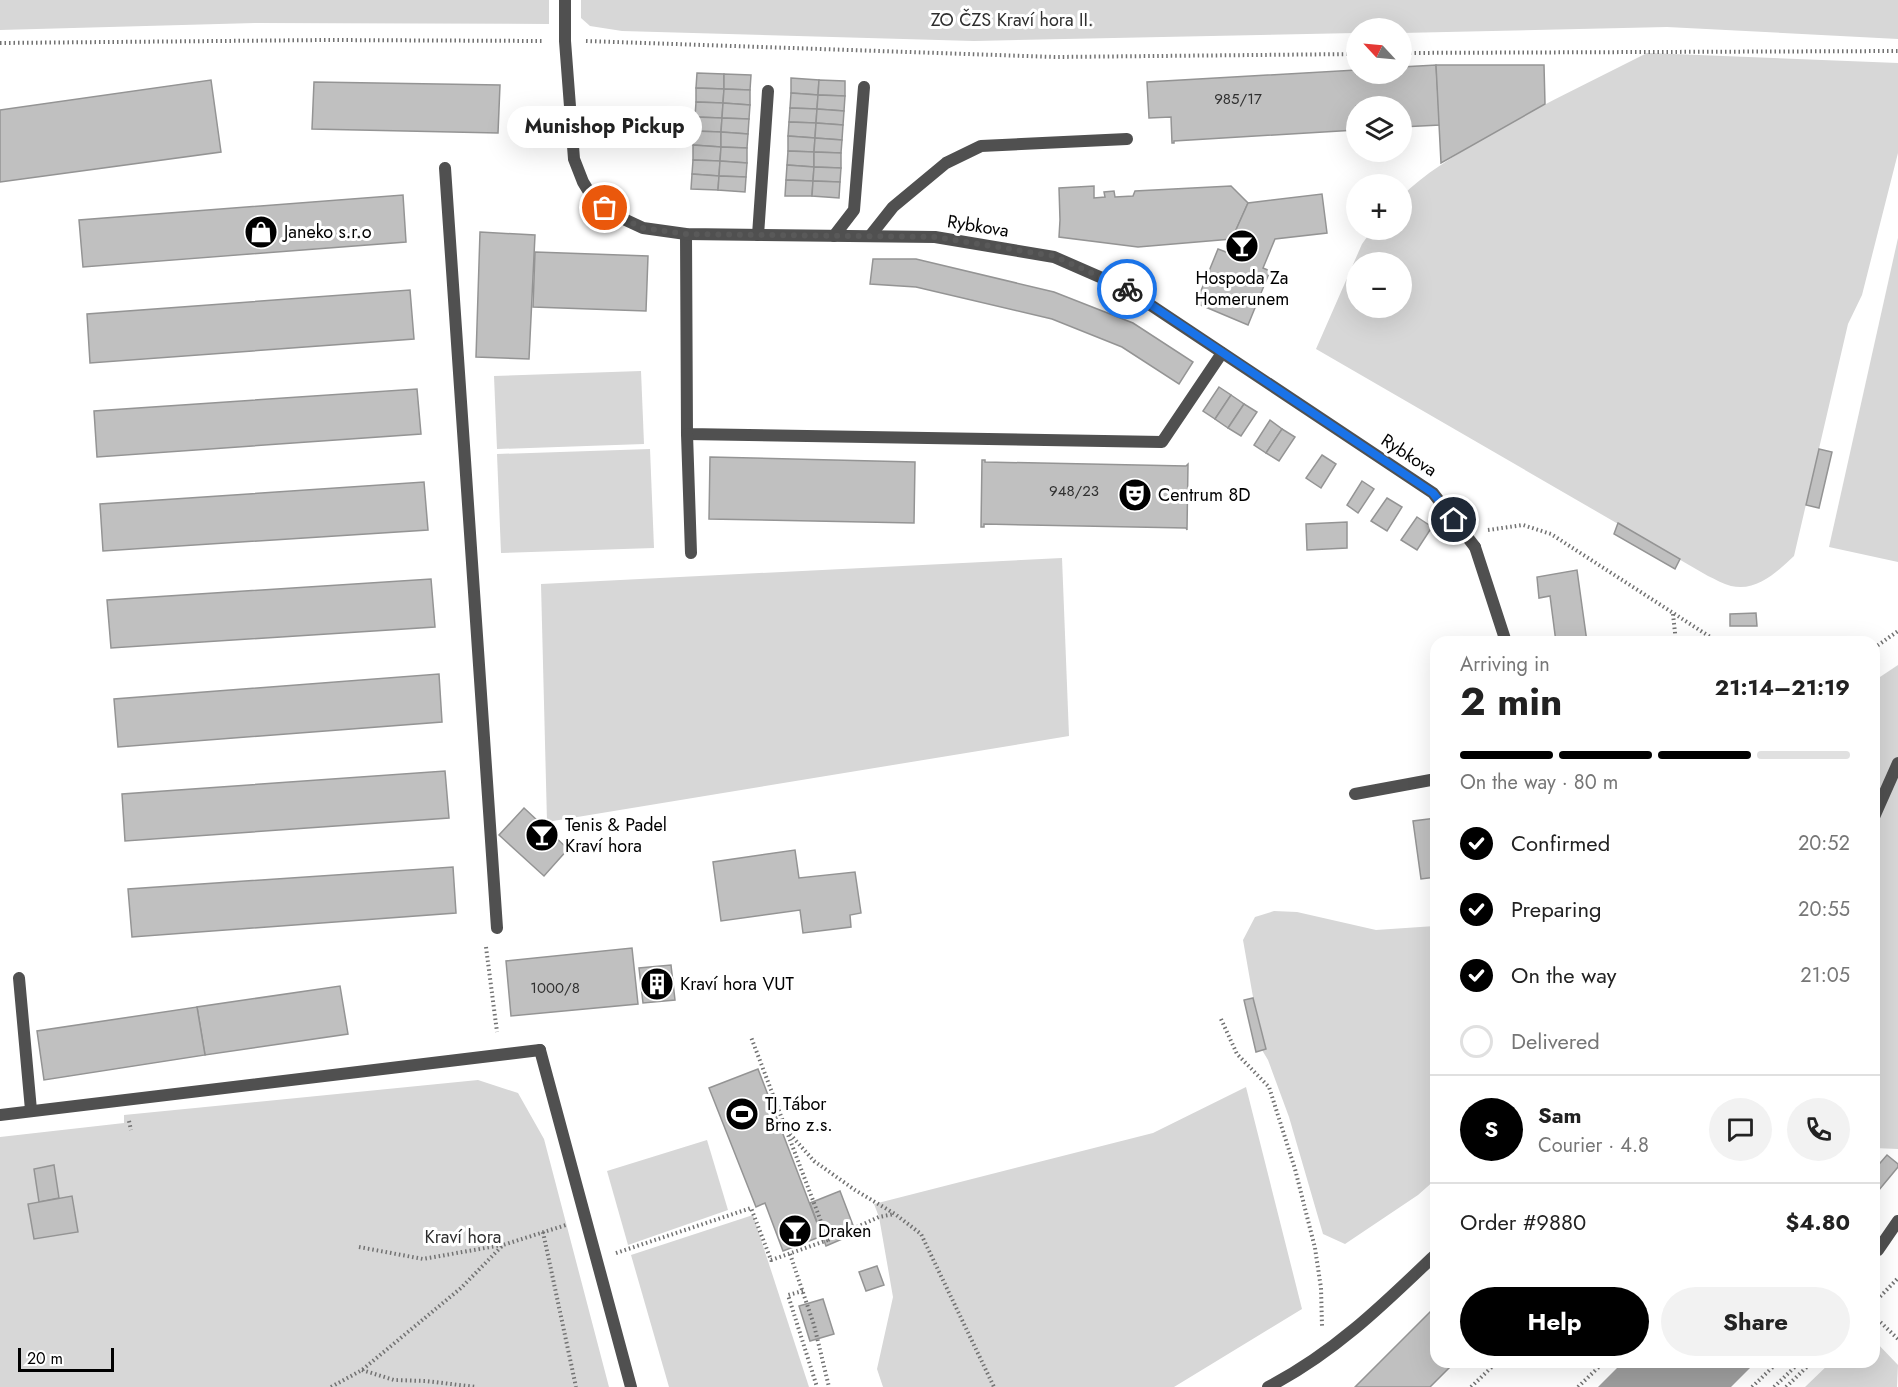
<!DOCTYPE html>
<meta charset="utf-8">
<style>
:root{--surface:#fff;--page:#f2f2f2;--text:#222;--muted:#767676;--line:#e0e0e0;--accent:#000}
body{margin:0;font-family:Jost,sans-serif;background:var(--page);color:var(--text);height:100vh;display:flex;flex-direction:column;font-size:22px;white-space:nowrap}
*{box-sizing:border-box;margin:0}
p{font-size:20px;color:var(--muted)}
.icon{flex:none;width:33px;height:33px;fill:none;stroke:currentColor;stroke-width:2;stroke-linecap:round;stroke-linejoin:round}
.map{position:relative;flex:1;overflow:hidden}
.side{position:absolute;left:1430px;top:636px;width:450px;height:732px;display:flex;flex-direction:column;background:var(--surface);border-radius:18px;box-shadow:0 6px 24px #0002}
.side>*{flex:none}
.needle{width:39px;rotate:296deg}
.buttons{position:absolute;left:1346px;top:18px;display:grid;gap:12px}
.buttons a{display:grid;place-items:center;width:66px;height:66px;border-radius:50%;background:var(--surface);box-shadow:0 6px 24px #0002;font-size:30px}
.scale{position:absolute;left:18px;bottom:15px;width:96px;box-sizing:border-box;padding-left:6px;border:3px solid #000;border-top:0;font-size:16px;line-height:21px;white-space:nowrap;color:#000;-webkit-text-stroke:4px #fff;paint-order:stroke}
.pin{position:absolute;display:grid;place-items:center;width:51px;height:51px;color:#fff;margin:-26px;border:3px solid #fff;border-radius:50%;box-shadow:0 2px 6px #0007}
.courier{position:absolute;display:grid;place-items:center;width:60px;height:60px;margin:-30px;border:4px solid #1a73e8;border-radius:50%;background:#fff;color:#222;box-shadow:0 2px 8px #0007}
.bubble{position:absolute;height:42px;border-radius:21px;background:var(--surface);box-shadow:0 6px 24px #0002;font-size:20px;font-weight:700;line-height:42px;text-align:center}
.head em{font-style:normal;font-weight:700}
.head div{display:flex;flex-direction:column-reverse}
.head{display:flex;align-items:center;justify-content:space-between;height:102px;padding:0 30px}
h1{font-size:39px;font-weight:700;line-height:45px}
.bar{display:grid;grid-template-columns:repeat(4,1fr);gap:9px 6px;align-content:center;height:72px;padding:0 30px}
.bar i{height:8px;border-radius:4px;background:var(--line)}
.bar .active{background:var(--accent)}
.bar p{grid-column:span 4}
.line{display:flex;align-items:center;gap:15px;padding:0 30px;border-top:2px solid var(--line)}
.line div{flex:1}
.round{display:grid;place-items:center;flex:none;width:63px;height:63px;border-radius:32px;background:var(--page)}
ol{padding:0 30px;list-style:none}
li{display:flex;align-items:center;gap:18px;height:66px}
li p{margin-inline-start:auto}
li .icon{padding:6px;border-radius:50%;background:var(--accent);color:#fff;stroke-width:4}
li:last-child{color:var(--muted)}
li i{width:33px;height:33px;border:3px solid var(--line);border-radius:50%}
.button{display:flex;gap:12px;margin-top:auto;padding:12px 30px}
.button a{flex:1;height:69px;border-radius:36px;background:var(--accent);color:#fff;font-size:24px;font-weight:700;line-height:69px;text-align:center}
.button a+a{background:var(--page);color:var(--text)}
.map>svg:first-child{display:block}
.green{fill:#d7d7d7;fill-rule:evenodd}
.water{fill:#9e9e9e}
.building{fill:#c0c0c0;stroke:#949494;stroke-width:1.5}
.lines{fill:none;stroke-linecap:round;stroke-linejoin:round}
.path{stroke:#727272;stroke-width:4;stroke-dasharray:1.5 3;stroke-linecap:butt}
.service{stroke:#505050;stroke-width:12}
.minor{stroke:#505050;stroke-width:12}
.done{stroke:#595959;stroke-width:6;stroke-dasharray:0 10.8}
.route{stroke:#1a73e8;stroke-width:8}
.labels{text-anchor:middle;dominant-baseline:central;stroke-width:6;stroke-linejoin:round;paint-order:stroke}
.number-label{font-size:15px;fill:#303030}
.park-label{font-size:18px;fill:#2e2e2e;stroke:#fff}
.street-label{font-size:18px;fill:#000;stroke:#fff}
.poi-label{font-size:18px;fill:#000;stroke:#fff;text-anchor:start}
</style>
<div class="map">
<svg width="1898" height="1387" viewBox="0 0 1898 1387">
<rect width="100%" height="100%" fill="#fff"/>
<g class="green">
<polygon points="0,0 549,0 549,24 255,23 0,30"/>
<polygon points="581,0 1898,0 1898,39 1667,27 1401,33 1401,28 1356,28 1356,33 974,41 622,31 590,26 581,18"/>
<path d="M 1647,53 L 1898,63 L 1898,153 L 1862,295 L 1848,324 L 1794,556 C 1777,572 1757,592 1731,586 C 1723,584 1715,579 1708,576 L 1316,349 L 1362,244 L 1372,230 L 1401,230 L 1401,197 C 1425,173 1454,156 1483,139 C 1536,107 1592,81 1647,53 ZM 1356,262 L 1401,262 L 1401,308 L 1356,308 Z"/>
<polygon points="1898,238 1898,562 1829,547"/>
<polygon points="641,371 644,444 497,449 494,376"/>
<polygon points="650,449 654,548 501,553 497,454"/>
<polygon points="1062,558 1069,736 547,822 541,584"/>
<polygon points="1898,665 1898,1149 1874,1148 1874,681"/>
<polygon points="1274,911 1297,912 1376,930 1435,926 1435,1180 1418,1195 1345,1244 1323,1234 1289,1117 1268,1060 1262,1050 1266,1049 1253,997 1243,940 1255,917"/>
<polygon points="478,1080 518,1093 544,1139 609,1387 0,1387 0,1137 124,1123 124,1115"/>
<polygon points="1246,1087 1302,1309 1174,1387 883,1387 877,1369 893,1297 879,1217 874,1204 1153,1133"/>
<polygon points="707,1140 728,1210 628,1245 607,1171"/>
<polygon points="753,1215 809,1387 669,1387 631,1255"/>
<polygon points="1874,1340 1898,1365 1897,1387 1805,1387 1831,1362 1874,1362"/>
</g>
<polygon class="water" points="1623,1362 1756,1362 1731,1387 1598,1387"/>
<g class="building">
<polygon points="1436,65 1440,125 1401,127 1401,106 1356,106 1356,130 1174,141 1174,143 1172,143 1171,117 1149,118 1147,82 1356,70 1356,74 1401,74 1401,67"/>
<polygon points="1436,65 1544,65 1545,104 1441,163"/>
<polygon points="697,73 724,74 724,89 696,88"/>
<polygon points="724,74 751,75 750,90 724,89"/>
<polygon points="791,78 819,80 818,95 791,93"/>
<polygon points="211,80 221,152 0,182 0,110"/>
<polygon points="819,80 845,81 845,96 818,95"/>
<polygon points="314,82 500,85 498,133 312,129"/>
<polygon points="696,88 724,89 723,103 696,102"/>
<polygon points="724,89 750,90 750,105 723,103"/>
<polygon points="791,93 818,95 817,109 790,108"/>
<polygon points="818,95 845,96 844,111 817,109"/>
<polygon points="696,102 723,103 722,118 695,117"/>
<polygon points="723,103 750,105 749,119 722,118"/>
<polygon points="790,108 817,109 816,123 789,122"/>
<polygon points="817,109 844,111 843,125 816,123"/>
<polygon points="695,117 722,118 721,132 694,131"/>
<polygon points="722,118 749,119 748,134 721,132"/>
<polygon points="789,122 816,123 815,138 788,136"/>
<polygon points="816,123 843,125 842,140 815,138"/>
<polygon points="694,131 721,132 721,147 693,145"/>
<polygon points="721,132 748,134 747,148 721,147"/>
<polygon points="788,136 815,138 814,152 788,151"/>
<polygon points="815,138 842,140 841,153 814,152"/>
<polygon points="693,145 721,147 720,161 693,160"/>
<polygon points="721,147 747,148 747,163 720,161"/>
<polygon points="788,151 814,152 814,167 787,165"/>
<polygon points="814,152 841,153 841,168 814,167"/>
<polygon points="693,160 720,161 719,176 692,174"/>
<polygon points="720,161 747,163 746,177 719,176"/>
<polygon points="787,165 814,167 813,181 786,180"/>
<polygon points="814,167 841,168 840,182 813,181"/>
<polygon points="692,174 719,176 718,190 691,189"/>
<polygon points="719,176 746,177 745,192 718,190"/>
<polygon points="786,180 813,181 812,196 785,196"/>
<polygon points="813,181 840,182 839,198 812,196"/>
<polygon points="1094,186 1094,198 1105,197 1104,192 1114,191 1115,197 1133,196 1135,191 1231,186 1248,203 1232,239 1138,247 1059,237 1060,220 1059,188"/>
<polygon points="1322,194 1327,233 1275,239 1263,268 1270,271 1248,325 1196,303 1218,249 1226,252 1248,203"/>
<polygon points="403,195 406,242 83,267 79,220"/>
<polygon points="480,232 535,235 529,359 476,357"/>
<polygon points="535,252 648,256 646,311 533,307"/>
<polygon points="873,259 916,259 1054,292 1133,323 1193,362 1179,384 1122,347 1052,319 916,287 870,284"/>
<polygon points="410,290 414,339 90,363 87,314"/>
<polygon points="1219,387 1231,395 1215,419 1203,411"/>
<polygon points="417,389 421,434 97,457 94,411"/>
<polygon points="1231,395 1244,404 1228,428 1215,419"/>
<polygon points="1244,404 1257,412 1241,436 1228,428"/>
<polygon points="1270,420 1282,429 1266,453 1254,445"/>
<polygon points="1282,429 1295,437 1279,461 1266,453"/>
<polygon points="1819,449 1832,452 1819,508 1806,505"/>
<polygon points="1322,455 1336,464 1321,488 1306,478"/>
<polygon points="710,457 915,462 914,523 709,519"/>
<polygon points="982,460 985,460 985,462 1186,466 1188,464 1187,530 1186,528 984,524 984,527 981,527"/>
<polygon points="1362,481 1374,489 1358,513 1347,505"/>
<polygon points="424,482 428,530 103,551 100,504"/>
<polygon points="1387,498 1402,507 1387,531 1371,521"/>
<polygon points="1417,517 1432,527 1417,550 1401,540"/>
<polygon points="1347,522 1347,548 1307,550 1306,524"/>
<polygon points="1618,523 1680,559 1675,569 1614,534"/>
<polygon points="1577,570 1587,642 1556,642 1550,596 1539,598 1537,577"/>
<polygon points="431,579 435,627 111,648 107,600"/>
<polygon points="1756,613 1757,626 1730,626 1730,614"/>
<polygon points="439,674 442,722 118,747 114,699"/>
<polygon points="445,771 449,818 125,841 122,794"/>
<polygon points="524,808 568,849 544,876 499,835"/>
<polygon points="1436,818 1436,877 1421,879 1413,821"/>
<polygon points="795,850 799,878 855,872 861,913 850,915 851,927 803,933 800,910 721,921 713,862"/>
<polygon points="453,867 456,913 132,937 128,889"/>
<polygon points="632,948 638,1004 511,1016 506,961"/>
<polygon points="671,965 675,1000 643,1003 639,968"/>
<polygon points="340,986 348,1034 205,1055 197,1007"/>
<polygon points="1253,998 1266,1049 1256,1052 1244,1000"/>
<polygon points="197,1007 205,1055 44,1080 37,1031"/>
<polygon points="758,1069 822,1236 783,1251 765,1203 756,1207 709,1088"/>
<polygon points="1887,1155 1898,1164 1898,1167 1874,1196 1874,1170"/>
<polygon points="54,1165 59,1198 39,1202 34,1169"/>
<polygon points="840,1191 856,1233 826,1246 810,1203"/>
<polygon points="72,1196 78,1232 34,1239 28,1204"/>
<polygon points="877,1266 884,1285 866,1291 859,1272"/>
<polygon points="823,1299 834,1334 810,1341 799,1306"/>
<polygon points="1436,1306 1436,1362 1455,1362 1430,1387 1355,1387"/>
</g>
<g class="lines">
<g class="path">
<polyline points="586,41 1055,57 1356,54"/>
<polyline points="0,43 328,40 543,41"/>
<polyline points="1401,53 1898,51"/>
<polyline points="1488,530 1523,525 1551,534 1718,642"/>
<polyline points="1673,614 1676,642"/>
<polyline points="1874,648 1898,631"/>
<polyline points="486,947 497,1032"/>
<polyline points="1221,1019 1237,1054 1269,1087 1295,1169 1315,1248 1321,1288 1322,1326"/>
<polyline points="129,1121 131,1130"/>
<polyline points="790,1134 814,1161 855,1190 895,1214 921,1234 994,1387"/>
<polyline points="543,1232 576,1387"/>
<polyline points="828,1240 879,1217 894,1214"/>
<polyline points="359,1247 423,1259 502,1245"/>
<polyline points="616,1253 751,1208 771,1260 828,1240 751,1037"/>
<polyline points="790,1254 814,1325 829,1387"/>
<polyline points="803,1291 788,1295 817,1387"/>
<polyline points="1874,1303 1898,1278"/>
<polyline points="1874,1316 1898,1339"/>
<polyline points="362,1370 394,1380 426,1381 476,1387"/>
<polyline points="331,1387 362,1370 461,1288 503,1245 566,1225"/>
<polyline points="1471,1387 1497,1362"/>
<polyline points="1578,1387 1604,1362"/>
<polyline points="1752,1387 1778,1362"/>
<polyline points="1774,1387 1800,1362"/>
<polyline points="1786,1387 1812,1362"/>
</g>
<g class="service">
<polyline points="571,119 667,130"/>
<polyline points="445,168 497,928"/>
<polyline points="686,234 687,434 1162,442 1222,353"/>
<polyline points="758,235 768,91"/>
<polyline points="834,236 854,210 864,87"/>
<polyline points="870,236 893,207 946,163 981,146 1127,139"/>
<polyline points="687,434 691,553"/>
<polyline points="1475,547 1506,642"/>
<polyline points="1355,794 1436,779"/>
<polyline points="1874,817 1898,763"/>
<polyline points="19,978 31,1110"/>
<polyline points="0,1115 540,1050"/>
<polyline points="1878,1250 1898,1221"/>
<path d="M 1268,1387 C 1333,1354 1384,1304 1436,1254"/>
</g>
<g class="minor">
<polyline points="565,0 565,41 574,159 583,182 594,200 615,215 643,228 686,234 935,237 1054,257 1125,288 1433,493 1475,547"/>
<polyline points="540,1050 631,1387"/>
</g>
</g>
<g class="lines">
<polyline class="done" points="605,208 615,215 643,228 686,234 935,237 1054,256 1127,289"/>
<polyline class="route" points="1127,289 1433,493 1454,520"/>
</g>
<defs>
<g id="shop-disc" transform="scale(1.725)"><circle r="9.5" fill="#000" stroke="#fff"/><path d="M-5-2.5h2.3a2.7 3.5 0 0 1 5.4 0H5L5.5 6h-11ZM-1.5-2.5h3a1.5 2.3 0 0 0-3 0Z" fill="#fff"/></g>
<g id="bar-disc" transform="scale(1.725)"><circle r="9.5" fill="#000" stroke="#fff"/><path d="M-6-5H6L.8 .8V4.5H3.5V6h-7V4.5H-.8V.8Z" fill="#fff"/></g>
<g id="theatre-disc" transform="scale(1.725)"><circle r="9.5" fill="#000" stroke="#fff"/><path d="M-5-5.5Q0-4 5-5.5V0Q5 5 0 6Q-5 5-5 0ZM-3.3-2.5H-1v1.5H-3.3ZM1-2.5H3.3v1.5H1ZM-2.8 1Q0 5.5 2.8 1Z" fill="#fff"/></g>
<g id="building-disc" transform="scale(1.725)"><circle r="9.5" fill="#000" stroke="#fff"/><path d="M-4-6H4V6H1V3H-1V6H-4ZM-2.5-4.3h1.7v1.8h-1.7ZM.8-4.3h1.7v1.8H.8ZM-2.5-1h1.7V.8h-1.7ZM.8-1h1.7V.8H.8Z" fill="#fff"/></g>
<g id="stadium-disc" transform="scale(1.725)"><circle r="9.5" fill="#000" stroke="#fff"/><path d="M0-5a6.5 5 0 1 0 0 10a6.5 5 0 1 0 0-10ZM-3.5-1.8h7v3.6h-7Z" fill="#fff"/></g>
</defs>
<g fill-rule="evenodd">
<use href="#shop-disc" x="261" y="232"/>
<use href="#bar-disc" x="1242" y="246"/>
<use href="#theatre-disc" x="1135" y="495"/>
<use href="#bar-disc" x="542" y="835"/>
<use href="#building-disc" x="657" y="984"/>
<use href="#stadium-disc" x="742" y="1114"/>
<use href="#bar-disc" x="795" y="1231"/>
</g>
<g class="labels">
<g class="number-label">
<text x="1238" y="99">985/17</text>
<text x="1074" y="491">948/23</text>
<text x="555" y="988">1000/8</text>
</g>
<g class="park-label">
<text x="1012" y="20">ZO ČZS Kraví hora II.</text>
<text x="463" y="1237">Kraví hora</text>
</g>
<g class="street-label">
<text transform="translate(978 226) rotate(9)">Rybkova</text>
<text transform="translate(1409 455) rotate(33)">Rybkova</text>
</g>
<g class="poi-label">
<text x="284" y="232">Janeko s.r.o</text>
<text x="1242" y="278" text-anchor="middle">Hospoda Za<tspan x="1242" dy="21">Homerunem</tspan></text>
<text x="1158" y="495">Centrum 8D</text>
<text x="565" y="825">Tenis &amp; Padel<tspan x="565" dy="21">Kraví hora</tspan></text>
<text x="680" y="984">Kraví hora VUT</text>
<text x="765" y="1104">TJ Tábor<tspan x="765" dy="21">Brno z.s.</tspan></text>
<text x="818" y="1231">Draken</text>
</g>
</g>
</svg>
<div class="buttons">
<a><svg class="needle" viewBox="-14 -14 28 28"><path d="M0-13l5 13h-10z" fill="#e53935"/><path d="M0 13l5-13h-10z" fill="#767676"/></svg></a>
<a><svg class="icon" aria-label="layers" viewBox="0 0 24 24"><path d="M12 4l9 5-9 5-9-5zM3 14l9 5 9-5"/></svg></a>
<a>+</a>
<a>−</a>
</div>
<div class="scale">20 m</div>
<div class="pin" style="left:605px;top:208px;background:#ea580c"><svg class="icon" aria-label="bag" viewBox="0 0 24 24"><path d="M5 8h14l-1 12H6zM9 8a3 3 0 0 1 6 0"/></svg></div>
<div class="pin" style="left:1454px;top:520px;background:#1f2937"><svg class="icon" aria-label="home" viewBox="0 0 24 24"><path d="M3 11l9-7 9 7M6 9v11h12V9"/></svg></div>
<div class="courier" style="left:1127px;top:289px"><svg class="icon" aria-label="bike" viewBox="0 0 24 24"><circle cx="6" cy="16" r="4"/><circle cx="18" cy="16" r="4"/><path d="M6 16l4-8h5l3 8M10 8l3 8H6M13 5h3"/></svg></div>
<div class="bubble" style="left:507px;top:106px;width:195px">Munishop Pickup</div>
<section class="side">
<div class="head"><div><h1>2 min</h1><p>Arriving in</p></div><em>21:14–21:19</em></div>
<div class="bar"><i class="active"></i><i class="active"></i><i class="active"></i><i></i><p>On the way · 80 m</p></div>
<ol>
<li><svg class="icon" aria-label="check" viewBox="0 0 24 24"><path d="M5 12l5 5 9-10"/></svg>Confirmed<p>20:52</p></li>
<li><svg class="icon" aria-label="check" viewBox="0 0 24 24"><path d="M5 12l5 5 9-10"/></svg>Preparing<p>20:55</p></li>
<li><svg class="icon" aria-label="check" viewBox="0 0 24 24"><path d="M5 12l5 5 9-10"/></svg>On the way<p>21:05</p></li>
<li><i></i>Delivered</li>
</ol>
<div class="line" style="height:108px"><b class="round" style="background:var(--accent);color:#fff">S</b><div><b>Sam</b><p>Courier · 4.8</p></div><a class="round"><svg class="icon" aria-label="chat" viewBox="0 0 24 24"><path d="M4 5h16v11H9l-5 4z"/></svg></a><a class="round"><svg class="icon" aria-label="phone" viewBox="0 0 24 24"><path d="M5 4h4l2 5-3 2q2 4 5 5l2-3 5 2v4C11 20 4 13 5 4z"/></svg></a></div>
<div class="line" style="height:78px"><div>Order #9880</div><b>$4.80</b></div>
<div class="button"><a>Help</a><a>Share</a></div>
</section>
</div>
